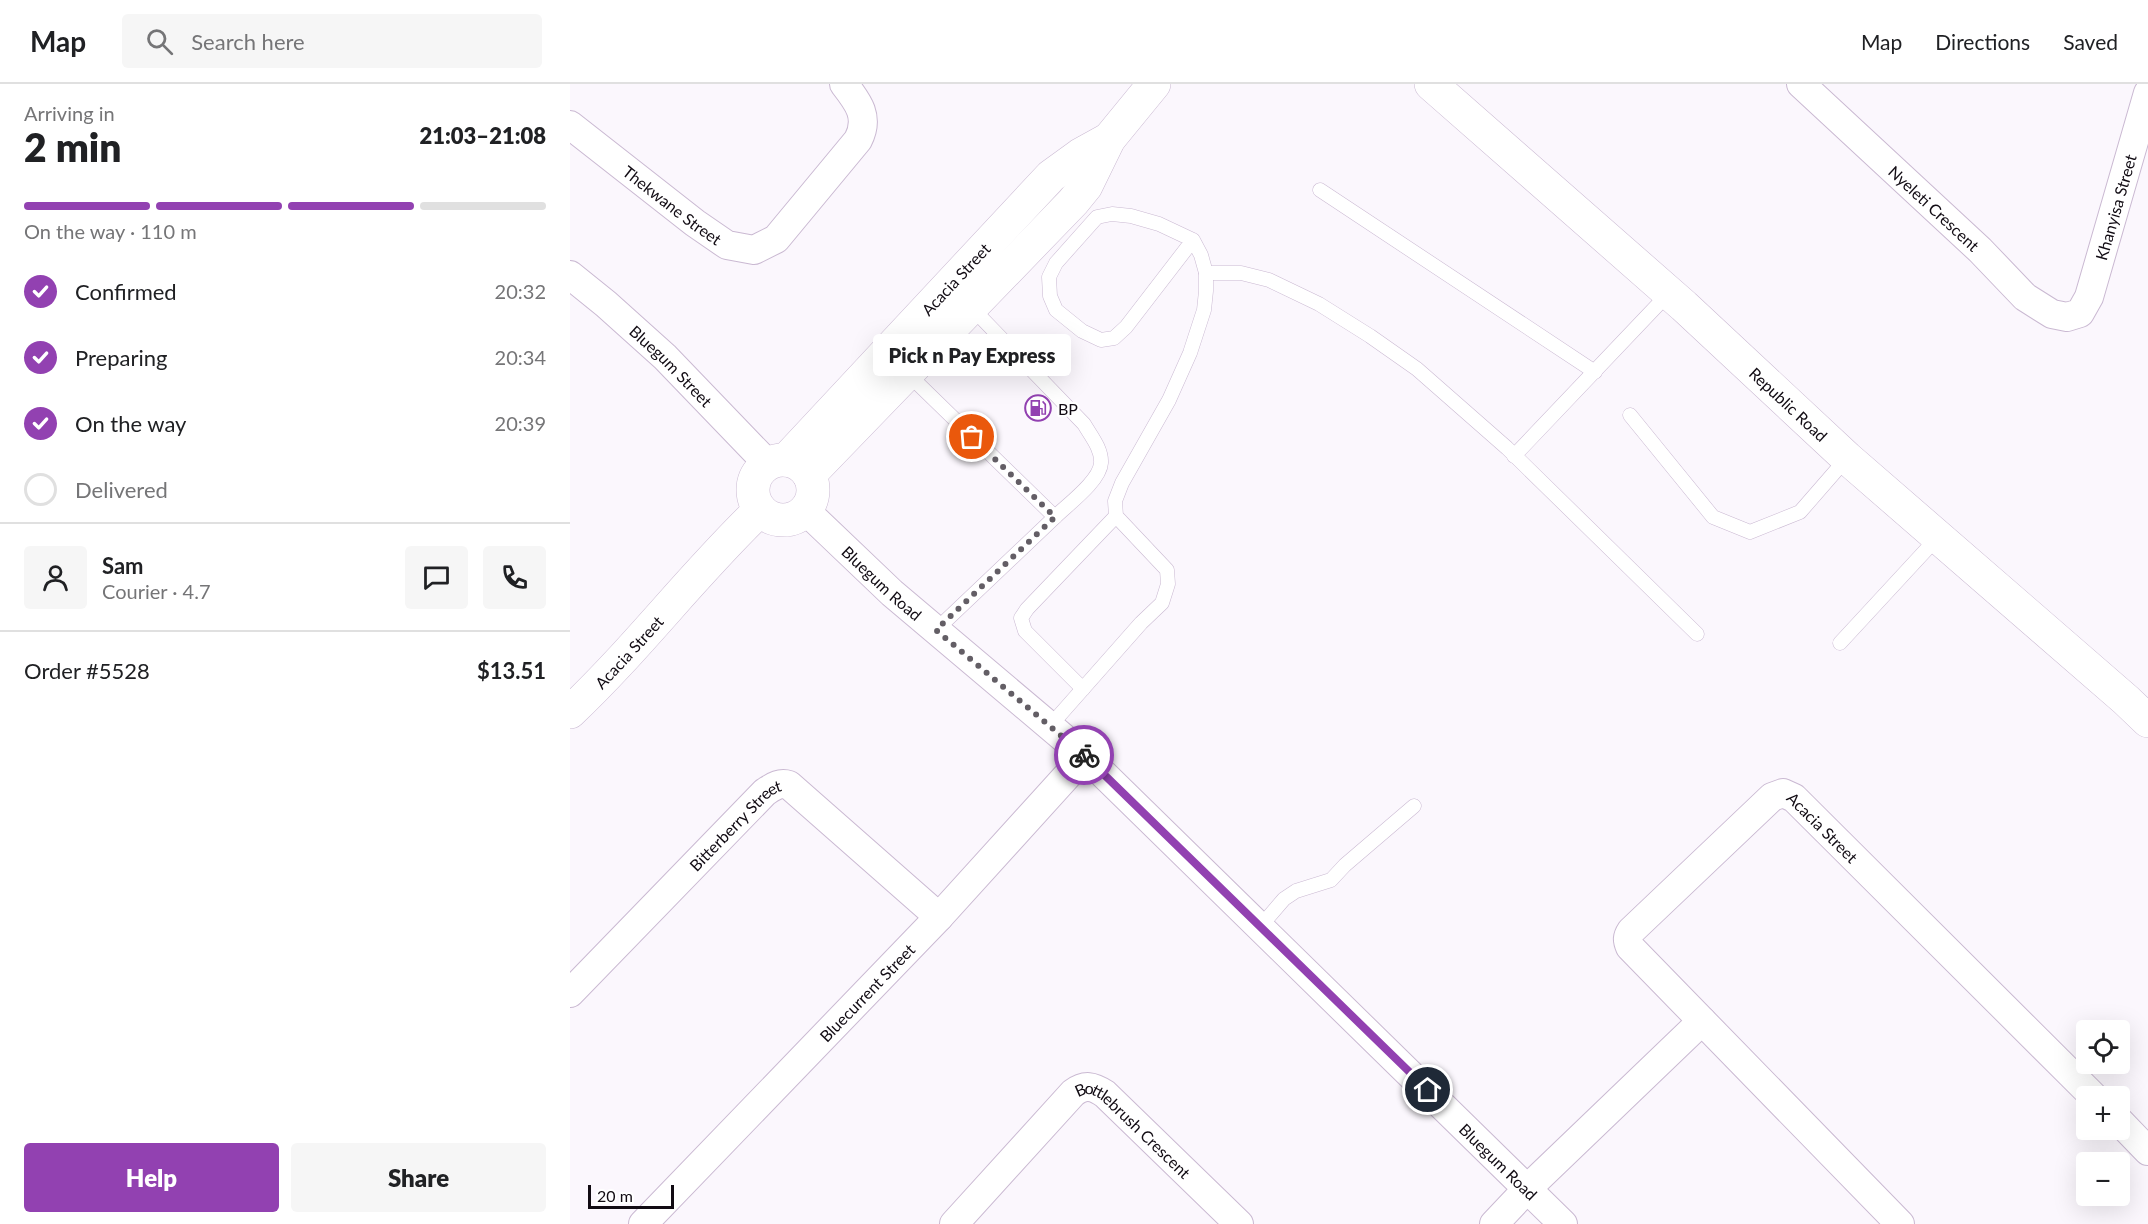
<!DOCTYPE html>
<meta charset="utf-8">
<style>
:root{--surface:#fff;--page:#f6f6f6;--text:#202124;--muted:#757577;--line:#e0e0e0;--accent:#9241b1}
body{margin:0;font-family:Lato,sans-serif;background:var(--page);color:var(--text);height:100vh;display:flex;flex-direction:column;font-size:22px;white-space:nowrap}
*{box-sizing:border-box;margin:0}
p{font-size:20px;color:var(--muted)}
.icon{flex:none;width:33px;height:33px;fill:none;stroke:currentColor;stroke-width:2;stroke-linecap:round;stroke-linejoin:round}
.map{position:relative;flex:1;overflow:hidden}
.drawer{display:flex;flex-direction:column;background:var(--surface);width:570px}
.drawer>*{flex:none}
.fabs{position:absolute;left:1506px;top:936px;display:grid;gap:12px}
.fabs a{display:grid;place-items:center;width:54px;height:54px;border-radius:6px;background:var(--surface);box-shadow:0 6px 24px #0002;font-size:30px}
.scale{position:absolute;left:18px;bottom:15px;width:86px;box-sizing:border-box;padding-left:6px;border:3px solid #110b13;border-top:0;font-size:16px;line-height:21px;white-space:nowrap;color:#110b13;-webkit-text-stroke:4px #fff;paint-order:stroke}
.pin{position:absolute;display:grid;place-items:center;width:51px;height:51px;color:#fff;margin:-26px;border:3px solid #fff;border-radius:50%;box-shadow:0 2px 6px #0007}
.courier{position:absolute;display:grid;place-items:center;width:60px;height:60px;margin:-30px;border:4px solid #9241b1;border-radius:50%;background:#fff;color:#222;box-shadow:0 2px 8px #0007}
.bubble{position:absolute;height:42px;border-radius:6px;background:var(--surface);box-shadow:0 6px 24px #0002;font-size:20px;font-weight:800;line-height:42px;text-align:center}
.overview em{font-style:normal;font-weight:800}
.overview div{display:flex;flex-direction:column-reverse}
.overview{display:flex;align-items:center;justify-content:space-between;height:102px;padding:0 24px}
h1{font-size:39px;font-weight:800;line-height:45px}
.bar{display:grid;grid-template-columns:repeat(4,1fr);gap:9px 6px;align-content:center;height:72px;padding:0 24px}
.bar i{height:8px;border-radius:4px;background:var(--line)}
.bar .active{background:var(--accent)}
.bar p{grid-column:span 4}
.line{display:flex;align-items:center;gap:15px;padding:0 24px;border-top:2px solid var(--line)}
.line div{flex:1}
.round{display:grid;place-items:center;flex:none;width:63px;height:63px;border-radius:6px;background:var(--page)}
ol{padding:0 24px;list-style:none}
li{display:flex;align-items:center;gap:18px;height:66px}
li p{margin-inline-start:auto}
li .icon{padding:6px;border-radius:50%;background:var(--accent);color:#fff;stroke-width:4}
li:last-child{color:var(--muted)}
li i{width:33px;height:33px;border:3px solid var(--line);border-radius:50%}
.cta{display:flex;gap:12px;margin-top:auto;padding:12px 24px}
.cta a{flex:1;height:69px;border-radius:6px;background:var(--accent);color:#fff;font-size:24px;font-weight:800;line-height:69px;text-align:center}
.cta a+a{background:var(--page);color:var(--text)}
header{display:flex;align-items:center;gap:36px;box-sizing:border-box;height:84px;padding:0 30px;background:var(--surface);border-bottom:2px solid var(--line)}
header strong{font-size:28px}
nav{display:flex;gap:33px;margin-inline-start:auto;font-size:21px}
.search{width:420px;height:54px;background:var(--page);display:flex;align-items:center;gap:15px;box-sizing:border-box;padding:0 21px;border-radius:6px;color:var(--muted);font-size:22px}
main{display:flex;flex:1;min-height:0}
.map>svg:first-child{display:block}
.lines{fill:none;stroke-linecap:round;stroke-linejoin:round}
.service-casing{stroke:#cab9d2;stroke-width:15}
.minor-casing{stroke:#cab9d2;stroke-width:30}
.tertiary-casing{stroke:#cab9d2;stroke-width:34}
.service{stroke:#fff;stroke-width:14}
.minor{stroke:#fff;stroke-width:28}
.tertiary{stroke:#fff;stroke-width:33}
.done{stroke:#635e65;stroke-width:6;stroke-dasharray:0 10.8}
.route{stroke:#9241b1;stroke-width:8}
.labels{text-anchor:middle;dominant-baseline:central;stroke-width:4.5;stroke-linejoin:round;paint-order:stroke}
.street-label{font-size:16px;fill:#110b13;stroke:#fff}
.poi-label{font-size:16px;fill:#110b13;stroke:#fff;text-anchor:start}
</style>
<header>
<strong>Map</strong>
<div class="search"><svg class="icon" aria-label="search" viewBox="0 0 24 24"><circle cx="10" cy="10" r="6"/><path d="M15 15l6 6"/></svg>Search here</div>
<nav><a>Map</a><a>Directions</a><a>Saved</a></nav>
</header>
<main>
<section class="drawer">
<div class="overview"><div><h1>2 min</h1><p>Arriving in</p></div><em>21:03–21:08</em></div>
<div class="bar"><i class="active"></i><i class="active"></i><i class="active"></i><i></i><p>On the way · 110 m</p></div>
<ol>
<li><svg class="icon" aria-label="check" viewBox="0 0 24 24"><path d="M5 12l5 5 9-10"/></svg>Confirmed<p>20:32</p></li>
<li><svg class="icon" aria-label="check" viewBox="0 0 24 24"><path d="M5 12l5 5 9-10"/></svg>Preparing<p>20:34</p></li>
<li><svg class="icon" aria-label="check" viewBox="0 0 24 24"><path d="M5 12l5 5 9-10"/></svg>On the way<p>20:39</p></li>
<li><i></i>Delivered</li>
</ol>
<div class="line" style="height:108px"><a class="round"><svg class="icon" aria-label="person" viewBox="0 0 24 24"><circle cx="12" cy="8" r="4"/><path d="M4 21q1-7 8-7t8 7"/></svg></a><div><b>Sam</b><p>Courier · 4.7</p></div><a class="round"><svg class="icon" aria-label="chat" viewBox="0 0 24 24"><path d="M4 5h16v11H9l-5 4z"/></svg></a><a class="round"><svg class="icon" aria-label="phone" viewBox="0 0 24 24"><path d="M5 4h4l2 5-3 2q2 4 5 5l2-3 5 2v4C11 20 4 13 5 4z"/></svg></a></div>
<div class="line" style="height:78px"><div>Order #5528</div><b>$13.51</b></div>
<div class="cta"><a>Help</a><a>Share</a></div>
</section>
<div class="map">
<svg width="1578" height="1140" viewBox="0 0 1578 1140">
<rect width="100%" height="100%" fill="#fbf7fd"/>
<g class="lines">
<g class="service-casing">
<g id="service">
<polyline points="750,106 1025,288"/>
<polyline points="636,189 671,189 699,196 749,220 800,252 847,285 937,364 1127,550"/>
<path d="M 400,222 L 514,340 C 521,352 532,365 531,379 C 530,397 497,421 485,433"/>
<polyline points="337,289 485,433 366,546"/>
<polyline points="1060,331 1143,433 1180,448 1230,428 1277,374"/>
<polyline points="944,372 1099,209"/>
<polyline points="1270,559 1368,453"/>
<polyline points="513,605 455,547 451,534 457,525 546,432"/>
<polyline points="480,642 571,539 592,519 598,500 597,486 546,432 545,417 552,399 599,316 620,269 634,226 636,207 636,189 631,171 623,156 589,140 561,132 542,130 527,133 486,179 479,193 480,212 486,226 512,247 531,256 544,254 556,243 623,156"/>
<polyline points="690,843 714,815 726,807 761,796 775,781 844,722"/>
</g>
</g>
<g class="minor-casing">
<g id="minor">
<path id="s1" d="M 1231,0 L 1410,166 L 1455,213 L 1482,230 L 1497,233 L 1510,229 L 1519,213 L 1578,9"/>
<path id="s2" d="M 0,41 L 125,139 L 157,161 L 184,166 L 206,155 L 288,56 C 300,33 288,18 274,0"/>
<path id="s3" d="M 0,191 L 36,220 L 95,273 L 198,380"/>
<path id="s4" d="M 235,426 L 322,509 L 515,672 L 993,1140"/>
<path id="s5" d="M 0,909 L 195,708 C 203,703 209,698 219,701 L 369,833"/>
<polyline points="1550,1038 1578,1067"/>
<path id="s6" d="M 73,1140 L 369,833 L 515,672"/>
<path id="s7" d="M 384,1140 L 503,1009 C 515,1000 523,1002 535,1010 L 669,1140"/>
<polyline points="924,1140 958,1104 1132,937"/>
<path id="s8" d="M 1330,1140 L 1060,863 C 1057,856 1057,853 1061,847 L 1202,713 L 1213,709 L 1224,714 L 1523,1012"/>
</g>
</g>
<g class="tertiary-casing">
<g id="tertiary">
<path id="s9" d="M 861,0 L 1114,222 L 1277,374 L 1556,616 L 1578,637"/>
<path id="s10" d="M 216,376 L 481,92 L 510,71 L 539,55"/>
<circle cx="213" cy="406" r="30"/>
<polyline points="239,391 503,118 516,102 539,55 584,0"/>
<path id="s11" d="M 0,628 C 67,565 123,490 190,426"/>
</g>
</g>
<use href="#service" class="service"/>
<use href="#minor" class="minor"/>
<use href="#tertiary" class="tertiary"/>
</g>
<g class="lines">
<polyline class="done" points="402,353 485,433 366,546 514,671"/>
<polyline class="route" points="514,671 858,1006"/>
</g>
<defs>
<g id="fuel-ring" transform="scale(1.35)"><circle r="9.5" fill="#fff" stroke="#9241b1" stroke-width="1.5"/><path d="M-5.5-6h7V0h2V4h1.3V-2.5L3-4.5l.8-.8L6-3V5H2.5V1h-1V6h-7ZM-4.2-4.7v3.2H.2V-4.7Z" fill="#9241b1"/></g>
</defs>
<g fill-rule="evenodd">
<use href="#fuel-ring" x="468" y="324"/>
</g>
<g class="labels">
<g class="street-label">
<text stroke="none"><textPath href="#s2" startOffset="130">Thekwane Street</textPath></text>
<text stroke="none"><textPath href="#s1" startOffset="182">Nyeleti Crescent</textPath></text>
<text stroke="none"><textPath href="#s1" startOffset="482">Khanyisa Street</textPath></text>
<text stroke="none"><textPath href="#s10" startOffset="248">Acacia Street</textPath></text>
<text stroke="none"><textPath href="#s3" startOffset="136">Bluegum Street</textPath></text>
<text stroke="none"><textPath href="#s9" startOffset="480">Republic Road</textPath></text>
<text stroke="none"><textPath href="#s4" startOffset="106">Bluegum Road</textPath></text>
<text stroke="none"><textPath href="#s11" startOffset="84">Acacia Street</textPath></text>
<text stroke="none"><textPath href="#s5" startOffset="236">Bitterberry Street</textPath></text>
<text stroke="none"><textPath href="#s8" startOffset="663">Acacia Street</textPath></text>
<text stroke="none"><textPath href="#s6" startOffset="322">Bluecurrent Street</textPath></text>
<text stroke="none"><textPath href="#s7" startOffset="254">Bottlebrush Crescent</textPath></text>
<text stroke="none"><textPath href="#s4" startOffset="952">Bluegum Road</textPath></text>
</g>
<g class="poi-label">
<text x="488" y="324">BP</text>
</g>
</g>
</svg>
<div class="fabs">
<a><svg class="icon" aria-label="locate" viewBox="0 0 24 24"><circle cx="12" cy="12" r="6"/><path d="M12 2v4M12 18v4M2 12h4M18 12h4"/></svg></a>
<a>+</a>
<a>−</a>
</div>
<div class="scale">20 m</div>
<div class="pin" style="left:402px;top:353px;background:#ea580c"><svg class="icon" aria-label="bag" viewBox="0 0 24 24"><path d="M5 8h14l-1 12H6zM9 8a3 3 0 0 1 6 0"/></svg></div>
<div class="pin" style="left:858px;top:1006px;background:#1f2937"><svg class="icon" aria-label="home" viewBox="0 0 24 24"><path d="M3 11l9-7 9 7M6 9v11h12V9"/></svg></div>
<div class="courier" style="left:514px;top:671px"><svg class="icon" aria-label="bike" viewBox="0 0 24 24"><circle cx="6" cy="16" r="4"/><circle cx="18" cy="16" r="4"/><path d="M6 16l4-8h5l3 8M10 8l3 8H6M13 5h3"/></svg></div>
<div class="bubble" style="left:303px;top:250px;width:198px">Pick n Pay Express</div>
</div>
</main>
